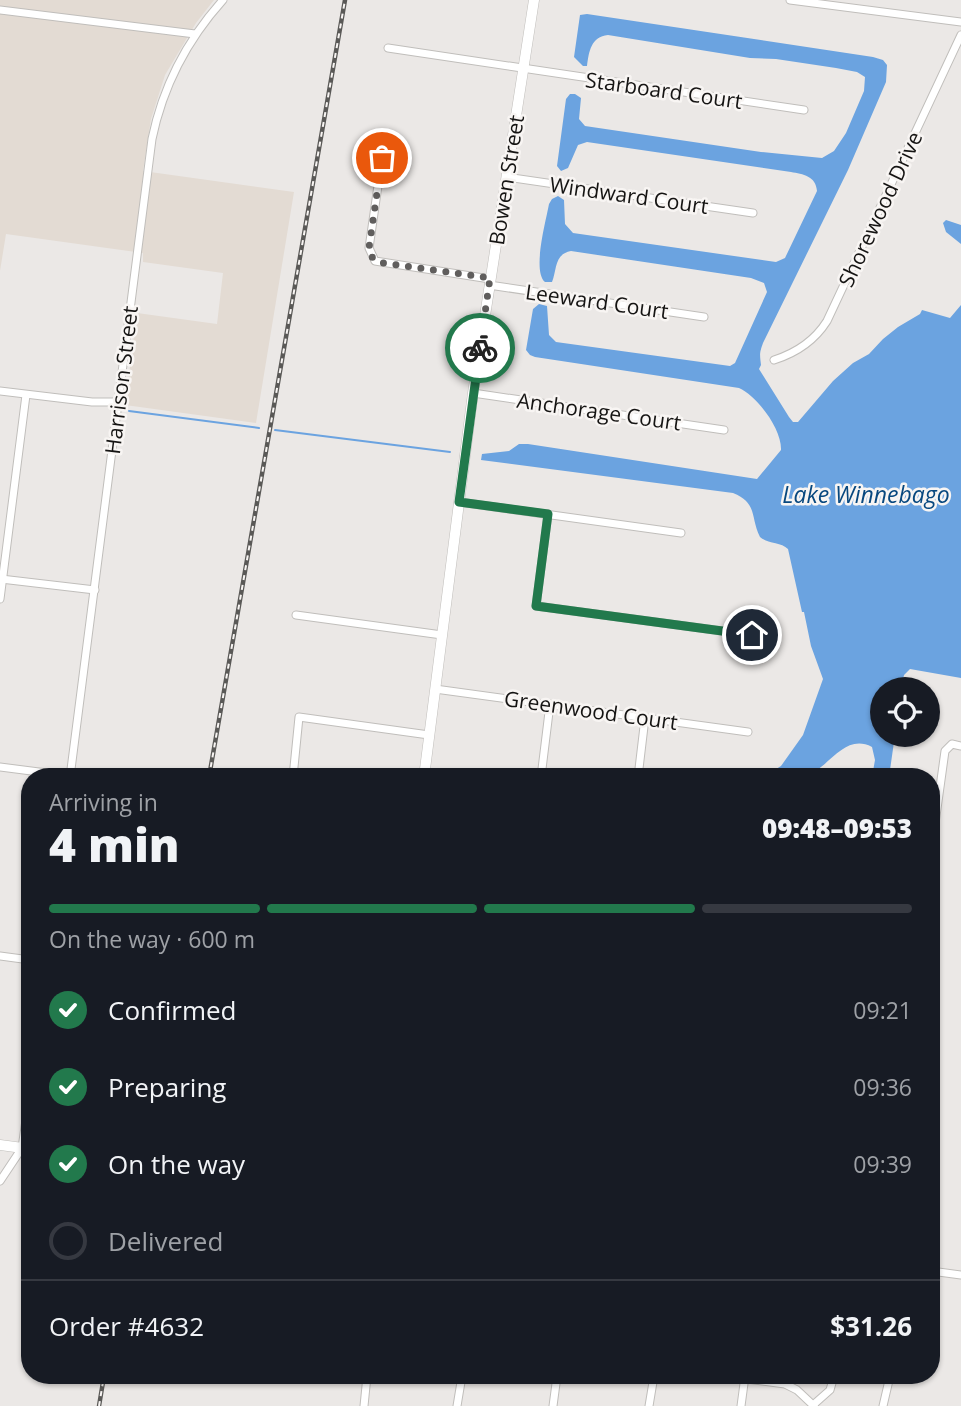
<!DOCTYPE html>
<meta charset="utf-8">
<style>
:root{--surface:#171b24;--page:#20242c;--text:#f1f3f6;--muted:#9ea1a6;--line:#363941;--accent:#22794c}
body{margin:0;font-family:"Open Sans",sans-serif;background:var(--page);color:var(--text);height:100vh;display:flex;flex-direction:column;font-size:26px;white-space:nowrap}
*{box-sizing:border-box;margin:0}
p{font-size:23px;color:var(--muted)}
.icon{flex:none;width:38px;height:38px;fill:none;stroke:currentColor;stroke-width:2;stroke-linecap:round;stroke-linejoin:round}
.map{position:relative;flex:1;overflow:hidden}
.panel{position:absolute;left:21px;top:768px;width:919px;height:616px;display:flex;flex-direction:column;background:var(--surface);border-radius:28px;box-shadow:0 2px 5px #0004}
.panel>*{flex:none}
.tools{position:absolute;left:870px;top:677px;display:grid;gap:14px}
.tools a{display:grid;place-items:center;width:70px;height:70px;border-radius:50%;background:var(--surface);box-shadow:0 2px 5px #0004;font-size:35px}
.pin{position:absolute;display:grid;place-items:center;width:60px;height:60px;color:#fff;margin:-30px;border:4px solid #fff;border-radius:50%;box-shadow:0 2px 7px #0007}
.courier{position:absolute;display:grid;place-items:center;width:70px;height:70px;margin:-35px;border:5px solid #22794c;border-radius:50%;background:#fff;color:#222;box-shadow:0 2px 9px #0007}
.head em{font-style:normal;font-weight:800}
.head div{display:flex;flex-direction:column-reverse}
.head{display:flex;align-items:center;justify-content:space-between;height:119px;padding:0 28px}
h1{font-size:46px;font-weight:800;line-height:52px}
.bar{display:grid;grid-template-columns:repeat(4,1fr);gap:10px 7px;align-content:center;height:84px;padding:0 28px}
.bar i{height:9px;border-radius:5px;background:var(--line)}
.bar .current{background:var(--accent)}
.bar p{grid-column:span 4}
.line{display:flex;align-items:center;gap:18px;padding:0 28px;border-top:2px solid var(--line)}
.line div{flex:1}
ol{padding:0 28px;list-style:none}
li{display:flex;align-items:center;gap:21px;height:77px}
li p{margin-inline-start:auto}
li .icon{padding:7px;border-radius:50%;background:var(--accent);color:#fff;stroke-width:4}
li:last-child{color:var(--muted)}
li i{width:38px;height:38px;border:4px solid var(--line);border-radius:50%}
.map>svg:first-child{display:block}
.built{fill:#e3dbd3}
.water{fill:#6ba3e0}
.lines{fill:none;stroke-linecap:round;stroke-linejoin:round}
.stream{stroke:#6ba3e0;stroke-width:2}
.minor-casing{stroke:#c0bebb;stroke-width:9}
.secondary-casing{stroke:#c0bebb;stroke-width:11}
.minor{stroke:#fff;stroke-width:7}
.secondary{stroke:#fff;stroke-width:10}
.rail-casing{stroke:#5a5957;stroke-width:4.5}
.rail{stroke:#f8f5f3;stroke-width:2;stroke-dasharray:5;stroke-linecap:butt}
.done{stroke:#605e5d;stroke-width:7;stroke-dasharray:0 12.6}
.route{stroke:#22794c;stroke-width:9}
.labels{text-anchor:middle;dominant-baseline:central;stroke-width:5;stroke-linejoin:round;paint-order:stroke}
.street-label{font-size:21px;fill:#151413;stroke:#f8f5f3}
.water-label{font-size:23px;font-style:italic;fill:#08487f;stroke:#f8f5f3}
</style>
<div class="map">
<svg width="961" height="1406" viewBox="0 0 961 1406">
<rect width="100%" height="100%" fill="#ebe8e6"/>
<polygon class="built" points="0,0 214,0 196,23 165,75 151,119 143,171 294,192 256,423 125,405 137,313 217,324 223,273 143,262 143,253 6,234 0,271"/>
<g class="water">
<path d="M 587,14 L 873,57 L 883,60 L 887,65 L 886,82 L 848,170 L 763,343 C 759,354 760,355 761,365 L 759,369 L 789,417 L 793,422 L 798,422 L 833,381 L 853,363 L 869,354 L 883,339 L 898,327 L 920,314 L 922,310 L 950,318 L 961,305 L 961,678 L 910,669 L 904,675 L 901,689 L 882,690 L 882,735 L 895,735 L 889,777 L 872,777 L 875,760 L 872,747 C 843,732 828,771 803,777 C 792,780 775,777 763,777 L 781,766 L 803,735 L 823,679 L 811,646 L 804,612 L 802,612 L 788,549 C 781,542 768,544 760,537 C 750,517 758,503 733,493 L 481,460 L 482,454 L 509,451 L 519,444 L 528,444 L 757,479 L 781,450 C 782,429 757,396 739,388 L 535,357 L 530,355 L 526,350 L 533,309 L 539,304 L 547,306 L 549,335 L 556,342 L 730,366 L 735,363 L 767,292 L 764,283 L 751,278 L 571,251 C 554,254 557,270 552,282 L 545,282 C 532,271 546,221 549,204 L 552,199 L 558,196 L 564,200 L 565,224 L 573,233 L 776,262 L 785,258 L 817,191 C 816,176 803,174 791,172 L 587,142 L 578,145 L 568,168 L 561,171 L 557,166 L 566,99 L 570,94 L 575,94 L 581,98 L 579,119 L 585,126 L 761,152 L 822,158 L 834,151 L 846,133 L 864,91 L 865,77 L 857,72 L 836,68 L 776,59 L 750,58 L 608,35 C 591,37 589,51 587,66 L 583,66 L 574,57 L 580,15 Z"/>
<polygon points="946,220 961,225 961,244 946,232 943,223"/>
</g>
<g class="lines">
<g class="stream">
<polyline points="129,411 259,428"/>
<polyline points="275,430 450,452"/>
</g>
<g class="minor-casing">
<g id="minor">
<polyline points="790,0 961,22"/>
<polyline points="0,10 195,34"/>
<polyline points="388,48 804,110"/>
<polyline points="382,158 369,248 375,261 490,279"/>
<polyline points="506,177 753,213"/>
<polyline points="489,285 704,317"/>
<path d="M 774,360 C 796,353 815,340 827,321 L 961,35"/>
<polyline points="0,391 92,402 119,402"/>
<polyline points="473,393 724,430"/>
<polyline points="459,502 681,533"/>
<polyline points="548,514 536,606 752,635"/>
<polyline points="1,579 95,590"/>
<polyline points="0,599 26,395"/>
<polyline points="296,615 442,635"/>
<polyline points="435,689 748,732"/>
<polyline points="0,767 70,776"/>
<path d="M 70,777 L 152,139 C 163,86 187,40 223,0"/>
<polyline points="293,777 299,717 429,735"/>
<polyline points="541,777 550,704"/>
<polyline points="638,777 645,718"/>
<polyline points="931,852 945,751 952,744 961,746"/>
<polyline points="0,956 30,960"/>
<polyline points="0,1181 22,1148 30,1092"/>
<polyline points="931,1271 961,1275"/>
<polyline points="723,1376 785,1384 797,1390 814,1406"/>
<polyline points="813,1405 830,1390 834,1376"/>
<polyline points="364,1406 367,1376"/>
<polyline points="457,1406 462,1376"/>
<polyline points="553,1406 557,1376"/>
<polyline points="649,1406 654,1376"/>
<polyline points="741,1406 745,1376"/>
<polyline points="883,1406 890,1376"/>
</g>
</g>
<g class="secondary-casing">
<g id="secondary">
<polyline points="424,777 473,393 534,0"/>
<polyline points="0,1145 30,1149"/>
</g>
</g>
<use href="#minor" class="minor"/>
<use href="#secondary" class="secondary"/>
<g class="rail-casing">
<g id="rail">
<polyline points="209,777 345,0"/>
<polyline points="99,1406 104,1376"/>
</g>
</g>
<use href="#rail" class="rail"/>
</g>
<g class="lines">
<polyline class="done" points="382,158 369,248 372,257 383,263 490,278 480,348"/>
<polyline class="route" points="480,348 459,502 548,514 536,606 752,635"/>
</g>
<g class="labels">
<g class="street-label">
<text transform="translate(664 90) rotate(8)">Starboard Court</text>
<text transform="translate(506 180) rotate(-81)">Bowen Street</text>
<text transform="translate(629 195) rotate(8)">Windward Court</text>
<text transform="translate(880 209) rotate(-65)">Shorewood Drive</text>
<text transform="translate(597 301) rotate(8)">Leeward Court</text>
<text transform="translate(121 380) rotate(-83)">Harrison Street</text>
<text transform="translate(599 411) rotate(8)">Anchorage Court</text>
<text transform="translate(591 710) rotate(8)">Greenwood Court</text>
</g>
<g class="water-label">
<text x="866" y="494">Lake Winnebago</text>
</g>
</g>
</svg>
<div class="tools">
<a><svg class="icon" aria-label="locate" viewBox="0 0 24 24"><circle cx="12" cy="12" r="6"/><path d="M12 2v4M12 18v4M2 12h4M18 12h4"/></svg></a>
</div>
<div class="pin" style="left:382px;top:158px;background:#ea580c"><svg class="icon" aria-label="bag" viewBox="0 0 24 24"><path d="M5 8h14l-1 12H6zM9 8a3 3 0 0 1 6 0"/></svg></div>
<div class="pin" style="left:752px;top:635px;background:#1f2937"><svg class="icon" aria-label="home" viewBox="0 0 24 24"><path d="M3 11l9-7 9 7M6 9v11h12V9"/></svg></div>
<div class="courier" style="left:480px;top:348px"><svg class="icon" aria-label="bike" viewBox="0 0 24 24"><circle cx="6" cy="16" r="4"/><circle cx="18" cy="16" r="4"/><path d="M6 16l4-8h5l3 8M10 8l3 8H6M13 5h3"/></svg></div>
<section class="panel">
<div class="head"><div><h1>4 min</h1><p>Arriving in</p></div><em>09:48–09:53</em></div>
<div class="bar"><i class="current"></i><i class="current"></i><i class="current"></i><i></i><p>On the way · 600 m</p></div>
<ol>
<li><svg class="icon" aria-label="check" viewBox="0 0 24 24"><path d="M5 12l5 5 9-10"/></svg>Confirmed<p>09:21</p></li>
<li><svg class="icon" aria-label="check" viewBox="0 0 24 24"><path d="M5 12l5 5 9-10"/></svg>Preparing<p>09:36</p></li>
<li><svg class="icon" aria-label="check" viewBox="0 0 24 24"><path d="M5 12l5 5 9-10"/></svg>On the way<p>09:39</p></li>
<li><i></i>Delivered</li>
</ol>
<div class="line" style="height:91px"><div>Order #4632</div><b>$31.26</b></div>
</section>
</div>
